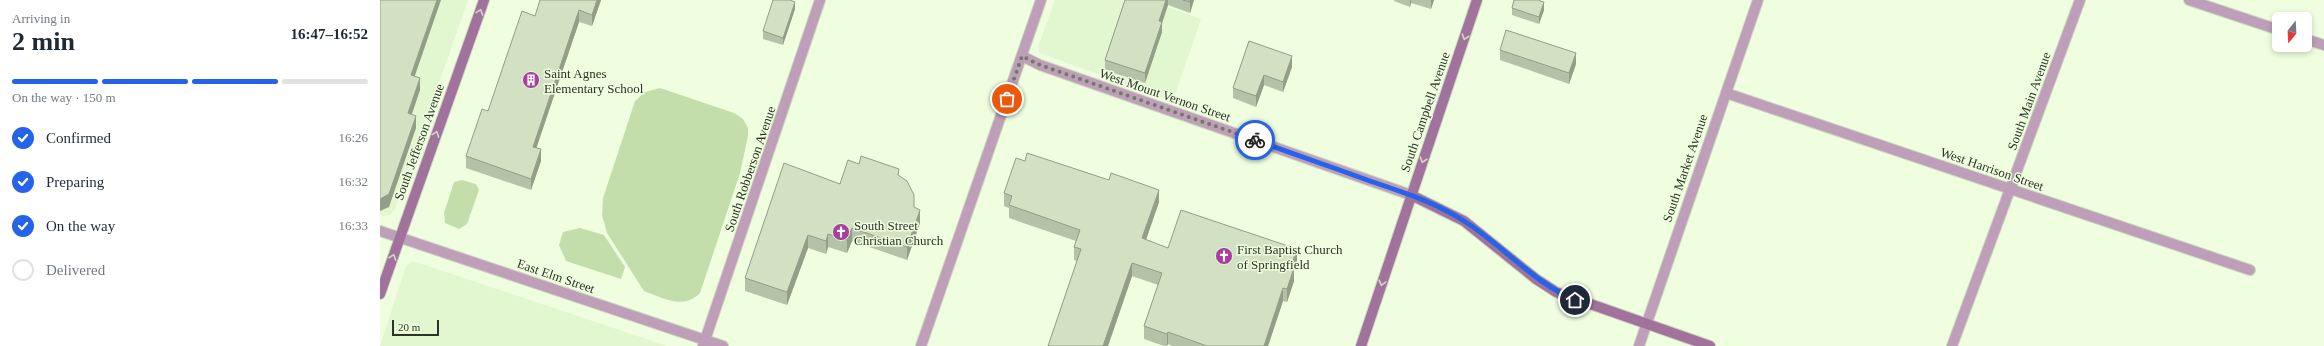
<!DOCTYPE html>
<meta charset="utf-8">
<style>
:root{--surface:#fff;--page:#f2f2f3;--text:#1f2937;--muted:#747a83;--line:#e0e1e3;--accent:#2563eb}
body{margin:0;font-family:"Times New Roman",serif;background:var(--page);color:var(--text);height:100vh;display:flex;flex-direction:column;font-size:15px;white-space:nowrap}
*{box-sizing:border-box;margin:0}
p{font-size:13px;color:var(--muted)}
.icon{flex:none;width:22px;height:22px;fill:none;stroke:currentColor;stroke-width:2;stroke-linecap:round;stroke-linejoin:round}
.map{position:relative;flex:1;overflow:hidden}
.details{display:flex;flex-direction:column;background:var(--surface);width:380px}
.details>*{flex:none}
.needle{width:26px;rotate:198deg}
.tools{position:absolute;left:1892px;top:12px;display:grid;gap:8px}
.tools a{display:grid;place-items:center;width:40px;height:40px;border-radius:6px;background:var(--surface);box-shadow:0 2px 6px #0003;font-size:20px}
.scale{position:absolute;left:12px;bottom:10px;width:47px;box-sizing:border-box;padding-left:4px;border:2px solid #2c3327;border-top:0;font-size:11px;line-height:14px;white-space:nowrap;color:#2c3327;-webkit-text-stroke:3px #eefedf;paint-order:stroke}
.pin{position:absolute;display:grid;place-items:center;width:34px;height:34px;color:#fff;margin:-17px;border:2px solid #fff;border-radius:50%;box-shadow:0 1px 4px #0007}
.courier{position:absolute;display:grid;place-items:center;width:40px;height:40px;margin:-20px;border:3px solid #2563eb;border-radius:50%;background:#fff;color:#222;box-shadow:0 1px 5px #0007}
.overview em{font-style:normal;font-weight:800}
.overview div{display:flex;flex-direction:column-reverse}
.overview{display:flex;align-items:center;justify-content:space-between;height:68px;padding:0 12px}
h1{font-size:26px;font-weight:800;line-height:30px}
.bar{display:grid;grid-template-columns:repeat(4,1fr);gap:6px 4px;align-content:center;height:48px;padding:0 12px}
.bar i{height:5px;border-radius:3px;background:var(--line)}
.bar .on{background:var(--accent)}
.bar p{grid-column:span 4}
ol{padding:0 12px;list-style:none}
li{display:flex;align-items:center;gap:12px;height:44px}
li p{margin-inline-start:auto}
li .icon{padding:4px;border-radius:50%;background:var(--accent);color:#fff;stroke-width:4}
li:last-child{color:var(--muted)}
li i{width:22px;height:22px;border:2px solid var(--line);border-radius:50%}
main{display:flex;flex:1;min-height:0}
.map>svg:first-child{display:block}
.built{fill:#e2f6d0}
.green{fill:#c4deab}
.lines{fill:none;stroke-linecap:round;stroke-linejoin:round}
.street-casing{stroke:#cbd9be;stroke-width:12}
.secondary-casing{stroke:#cbd9be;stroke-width:12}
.street{stroke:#bf9eba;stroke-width:10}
.secondary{stroke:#a1729b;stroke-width:10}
.wall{fill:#b4c2a7}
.shaded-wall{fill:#929e88}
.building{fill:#d1e1c2;stroke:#929e88}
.oneway{stroke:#d7d4cb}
.done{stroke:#707a67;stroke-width:4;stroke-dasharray:0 7.2}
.route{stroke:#2563eb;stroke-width:5}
.labels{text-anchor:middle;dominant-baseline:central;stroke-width:3;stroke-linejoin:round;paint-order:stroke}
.poi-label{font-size:13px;fill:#2c3327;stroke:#eefedf;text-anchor:start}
.street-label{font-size:13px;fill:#2c3327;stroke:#eefedf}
</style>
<main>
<section class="details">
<div class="overview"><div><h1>2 min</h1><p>Arriving in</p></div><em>16:47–16:52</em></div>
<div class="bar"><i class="on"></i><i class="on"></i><i class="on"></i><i></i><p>On the way · 150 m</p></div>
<ol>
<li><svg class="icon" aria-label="check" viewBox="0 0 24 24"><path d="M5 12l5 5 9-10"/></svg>Confirmed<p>16:26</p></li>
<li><svg class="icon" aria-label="check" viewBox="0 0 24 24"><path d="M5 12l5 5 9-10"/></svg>Preparing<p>16:32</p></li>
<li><svg class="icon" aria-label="check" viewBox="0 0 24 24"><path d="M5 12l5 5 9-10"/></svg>On the way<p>16:33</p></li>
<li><i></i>Delivered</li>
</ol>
</section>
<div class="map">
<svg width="1944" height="346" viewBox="0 0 1944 346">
<rect width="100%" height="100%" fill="#eefedf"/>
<g class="built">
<polygon points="0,0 88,0 15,209 10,215 3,216 0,215"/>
<polygon points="675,0 767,0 821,19 793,101 660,53 658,47"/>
<polygon points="31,262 36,262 287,346 0,346 26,266"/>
</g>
<g class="green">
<path d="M 280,88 L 354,113 L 363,119 L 368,128 L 368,136 L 360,173 L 320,293 C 304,310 283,298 264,291 L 227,233 L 222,215 L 223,198 L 255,101 L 265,92 Z"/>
<polygon points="82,180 96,184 99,190 87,224 79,229 65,223 64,213 74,182"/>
<polygon points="200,228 224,235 245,267 241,279 186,261 179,245 183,232"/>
</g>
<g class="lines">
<g class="street-casing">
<g id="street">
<polyline points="1809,0 1899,30"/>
<polyline points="1925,39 1944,45"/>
<polyline points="642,56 660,65 1031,195"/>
<polyline points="1346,93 1870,270"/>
<polyline points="0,231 343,346"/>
<polyline points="323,346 440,0"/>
<polyline points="541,346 661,0"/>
<polyline points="1259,346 1378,0"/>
<polyline points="1572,346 1700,0"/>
</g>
</g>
<g class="secondary-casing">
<g id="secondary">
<polyline points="1031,195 1084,221 1156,279 1176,292 1330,346"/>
<polyline points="0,294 104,0"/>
<polyline points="981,346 1097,0"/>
</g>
</g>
<use href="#street" class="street"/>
<use href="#secondary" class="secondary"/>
</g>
<g class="wall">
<polygon points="160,0 221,0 212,26 199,22 156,148 161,161 151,190 86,168 86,156 108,111 155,16"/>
<polygon points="745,0 814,0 810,13 788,5 782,23 782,32 765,83 725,70 725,60"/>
<polygon points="1014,0 1054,0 1051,9 1031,3 1030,7 1014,1"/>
<polygon points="1160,1 1164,10 1159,24 1132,15 1132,8"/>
<polygon points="415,9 403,45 383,39 383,31"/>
<polygon points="869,41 912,67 903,92 884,85 876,107 853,98 853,88"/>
<polygon points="1120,50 1196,64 1189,84 1120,60"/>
<polygon points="645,161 779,202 766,240 788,248 917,262 914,269 914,281 907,302 903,301 888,346 792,346 788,344 787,346 784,346 764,339 764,326 778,285 752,276 728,346 668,346 697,261 694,260 694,247 696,241 629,218 629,208 624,206 624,193"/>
<polygon points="519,176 534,208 540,223 527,260 472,241 467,253 448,247 446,254 428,248 407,305 365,291 365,278 460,184"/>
</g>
<g class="shaded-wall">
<polygon points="57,0 61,0 31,87 31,75"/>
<polygon points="217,0 221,0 212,26 212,15"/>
<polygon points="786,0 788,0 788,5 782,23 782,32 765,83 765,73 779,21"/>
<polygon points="810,0 814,0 810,13"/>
<polygon points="1030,0 1031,0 1031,3 1030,7"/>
<polygon points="1051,0 1054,0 1051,9"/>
<polygon points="415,2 415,9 403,45 403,38"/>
<polygon points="1164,2 1164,10 1159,24 1159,17"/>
<polygon points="199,10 199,22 153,158 153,147"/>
<polygon points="1196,53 1196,64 1189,84 1189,73"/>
<polygon points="912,56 912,67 903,92 903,82"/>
<polygon points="884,75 884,85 876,107 876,96"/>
<polygon points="40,78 40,90 28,126 28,113"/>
<polygon points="36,116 36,128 9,207 0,211 0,199"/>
<polygon points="161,149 161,161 151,190 151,179"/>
<polygon points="779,190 779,202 762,251 762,238"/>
<polygon points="540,210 540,223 527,260 527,247"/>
<polygon points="472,228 472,241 467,253 467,240"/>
<polygon points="448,234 448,247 446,254 446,241"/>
<polygon points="428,235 428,248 407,305 407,292"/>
<polygon points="917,249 917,262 914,269 914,281 907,302 907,289 911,267"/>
<polygon points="752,263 752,276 728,346 723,346"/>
<polygon points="903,288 903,301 888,346 884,346"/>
<polygon points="788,332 788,344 787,346 787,334"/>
</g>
<g class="building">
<polygon points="0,0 57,0 31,75 40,78 28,113 36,116 9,194 0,199"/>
<polygon points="160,0 217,0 212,15 199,10 153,147 161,149 151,179 86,156 102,109 108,111 142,11 155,16"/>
<polygon points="393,0 410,0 415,2 403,38 383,31"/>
<polygon points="745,0 786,0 779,21 782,22 765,73 725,60"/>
<polygon points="803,0 810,0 810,2"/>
<polygon points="1134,0 1160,0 1160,1 1164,2 1159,17 1132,8"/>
<polygon points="1126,30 1196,53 1189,73 1120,50"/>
<polygon points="869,41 912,56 903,82 884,75 876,96 853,88"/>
<polygon points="647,153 729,180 731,173 779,190 762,238 788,248 801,210 917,249 911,267 914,268 907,289 903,288 884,346 827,346 788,332 787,334 764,326 782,273 752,263 723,346 668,346 701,249 694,247 700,230 629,205 632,196 624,193 636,158 645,161"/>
<polygon points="481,156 519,169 518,175 527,181 534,195 534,207 540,210 527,247 472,228 467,240 448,234 446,241 428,235 407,292 365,278 404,163 460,184 468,160 479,164"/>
</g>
<defs><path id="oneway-chevron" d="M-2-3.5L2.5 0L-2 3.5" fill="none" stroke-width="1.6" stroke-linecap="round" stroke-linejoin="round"/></defs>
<g class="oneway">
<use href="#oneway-chevron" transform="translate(100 12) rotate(-70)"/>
<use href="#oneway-chevron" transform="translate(1085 37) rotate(109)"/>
<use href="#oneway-chevron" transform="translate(56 134) rotate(-70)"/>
<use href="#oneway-chevron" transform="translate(1043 160) rotate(109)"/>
<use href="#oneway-chevron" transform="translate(13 257) rotate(-71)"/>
<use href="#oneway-chevron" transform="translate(1002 283) rotate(105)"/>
</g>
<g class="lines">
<polyline class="done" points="627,99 642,56 660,65 875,140"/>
<path class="route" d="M 875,140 C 913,154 952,167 990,181 C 1022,192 1055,202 1084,221 C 1124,246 1151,281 1195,300"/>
</g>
<defs>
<g id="building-disc" transform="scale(0.9)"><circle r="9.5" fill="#a83e9f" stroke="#eefedf"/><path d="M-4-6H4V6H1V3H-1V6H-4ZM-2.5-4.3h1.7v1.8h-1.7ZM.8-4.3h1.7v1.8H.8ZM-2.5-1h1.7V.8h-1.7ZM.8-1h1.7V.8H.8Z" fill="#fff"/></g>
<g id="church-disc" transform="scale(0.9)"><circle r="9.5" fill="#a83e9f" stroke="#eefedf"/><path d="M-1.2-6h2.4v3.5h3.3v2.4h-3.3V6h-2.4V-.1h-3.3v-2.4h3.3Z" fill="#fff"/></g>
</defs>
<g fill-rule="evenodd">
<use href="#building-disc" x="151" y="80"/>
<use href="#church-disc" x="461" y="232"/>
<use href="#church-disc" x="844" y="256"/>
</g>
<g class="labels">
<g class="poi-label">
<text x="164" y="73">Saint Agnes<tspan x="164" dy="15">Elementary School</tspan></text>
<text x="474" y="225">South Street<tspan x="474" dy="15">Christian Church</tspan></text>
<text x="857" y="249">First Baptist Church<tspan x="857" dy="15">of Springfield</tspan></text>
</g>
<g class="street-label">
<text transform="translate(785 95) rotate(19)">West Mount Vernon Street</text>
<text transform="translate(1649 101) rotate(-70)">South Main Avenue</text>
<text transform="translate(1045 112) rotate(-71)">South Campbell Avenue</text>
<text transform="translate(39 142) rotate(-70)">South Jefferson Avenue</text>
<text transform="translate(1305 168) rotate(-71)">South Market Avenue</text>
<text transform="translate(370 169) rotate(-71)">South Robberson Avenue</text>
<text transform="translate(1612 169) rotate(19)">West Harrison Street</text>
<text transform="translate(176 276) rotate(19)">East Elm Street</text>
</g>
</g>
</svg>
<div class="tools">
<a><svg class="needle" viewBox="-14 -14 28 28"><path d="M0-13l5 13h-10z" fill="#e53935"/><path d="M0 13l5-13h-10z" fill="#747a83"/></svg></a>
</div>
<div class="scale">20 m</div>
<div class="pin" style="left:627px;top:99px;background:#ea580c"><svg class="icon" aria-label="bag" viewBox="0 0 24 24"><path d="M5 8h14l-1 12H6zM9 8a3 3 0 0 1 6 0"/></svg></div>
<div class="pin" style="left:1195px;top:300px;background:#1f2937"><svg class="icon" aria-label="home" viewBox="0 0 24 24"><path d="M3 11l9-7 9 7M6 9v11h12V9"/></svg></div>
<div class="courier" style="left:875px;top:140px"><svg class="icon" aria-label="bike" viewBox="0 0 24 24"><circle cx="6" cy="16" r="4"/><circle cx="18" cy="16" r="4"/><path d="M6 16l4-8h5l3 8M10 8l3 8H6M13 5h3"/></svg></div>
</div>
</main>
